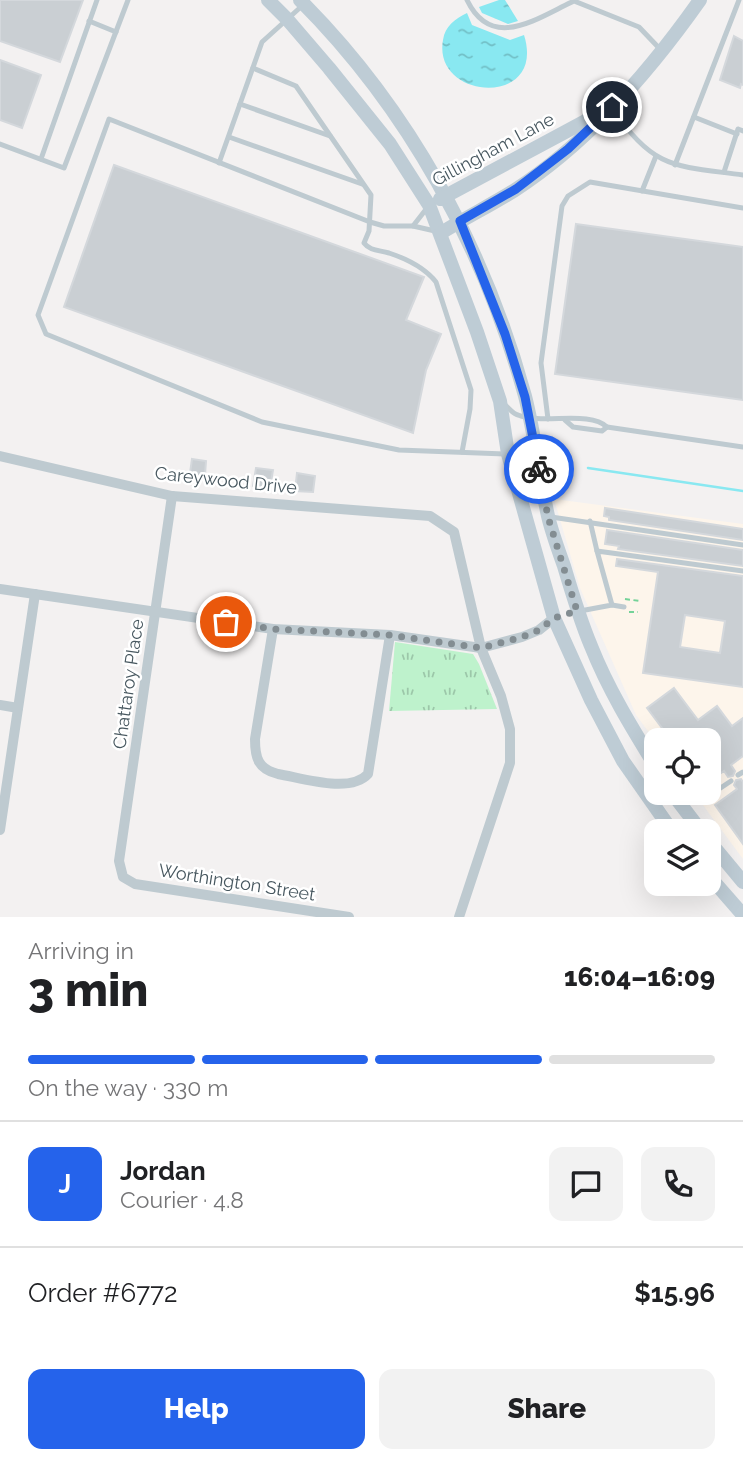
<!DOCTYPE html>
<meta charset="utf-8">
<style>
:root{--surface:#fff;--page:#f2f2f2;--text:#202124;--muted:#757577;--line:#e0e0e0;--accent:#2563eb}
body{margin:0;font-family:Raleway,sans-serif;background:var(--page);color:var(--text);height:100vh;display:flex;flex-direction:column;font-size:26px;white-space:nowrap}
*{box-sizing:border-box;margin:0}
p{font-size:23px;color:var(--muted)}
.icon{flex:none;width:38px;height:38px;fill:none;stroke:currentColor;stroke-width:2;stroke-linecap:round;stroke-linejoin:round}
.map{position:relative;height:917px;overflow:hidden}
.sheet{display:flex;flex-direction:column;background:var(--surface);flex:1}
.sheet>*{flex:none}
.controls{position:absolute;left:644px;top:728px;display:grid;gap:14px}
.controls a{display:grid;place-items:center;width:77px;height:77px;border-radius:14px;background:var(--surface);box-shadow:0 7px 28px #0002;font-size:35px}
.pin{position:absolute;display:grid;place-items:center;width:60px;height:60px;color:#fff;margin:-30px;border:4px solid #fff;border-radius:50%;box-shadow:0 2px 7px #0007}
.courier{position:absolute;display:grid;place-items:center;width:70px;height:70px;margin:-35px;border:5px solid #2563eb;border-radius:50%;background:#fff;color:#222;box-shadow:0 2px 9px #0007}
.headline em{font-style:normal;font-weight:800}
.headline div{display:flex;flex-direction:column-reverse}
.headline{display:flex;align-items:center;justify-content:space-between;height:119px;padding:0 28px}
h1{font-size:46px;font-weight:800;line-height:52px}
.bar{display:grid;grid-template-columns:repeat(4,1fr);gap:10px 7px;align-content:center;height:84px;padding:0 28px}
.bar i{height:9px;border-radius:5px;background:var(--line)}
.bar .selected{background:var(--accent)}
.bar p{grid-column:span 4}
.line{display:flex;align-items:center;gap:18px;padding:0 28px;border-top:2px solid var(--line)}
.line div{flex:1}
.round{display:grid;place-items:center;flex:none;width:74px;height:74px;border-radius:14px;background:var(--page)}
.cta{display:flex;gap:14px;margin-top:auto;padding:14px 28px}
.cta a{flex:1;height:80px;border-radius:14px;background:var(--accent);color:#fff;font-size:28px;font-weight:800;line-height:80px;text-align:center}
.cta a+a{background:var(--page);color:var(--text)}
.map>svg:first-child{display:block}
.commercial{fill:#fdf5eb}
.park{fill:url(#park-tufts)}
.water{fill:url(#water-ripples)}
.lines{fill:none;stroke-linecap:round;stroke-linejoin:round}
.stream{stroke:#89e8f1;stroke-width:2.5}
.building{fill:#cacfd3;stroke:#d4d8dc;stroke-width:2;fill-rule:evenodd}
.path{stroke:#74d298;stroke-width:2;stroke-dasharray:5 3.5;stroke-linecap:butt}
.lane{stroke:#becad0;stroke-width:5}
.street{stroke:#becad0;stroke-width:10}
.secondary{stroke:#beccd5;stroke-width:14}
.done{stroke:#838d92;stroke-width:7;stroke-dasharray:0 12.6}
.route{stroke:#2563eb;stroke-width:9}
.labels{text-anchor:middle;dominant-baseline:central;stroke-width:5;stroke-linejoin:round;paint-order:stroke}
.street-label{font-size:18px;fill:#47575f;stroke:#fff}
</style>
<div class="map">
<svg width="743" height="917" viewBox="0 0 743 917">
<defs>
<pattern id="park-tufts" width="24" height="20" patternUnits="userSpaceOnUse" patternTransform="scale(1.75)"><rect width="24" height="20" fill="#bef2cc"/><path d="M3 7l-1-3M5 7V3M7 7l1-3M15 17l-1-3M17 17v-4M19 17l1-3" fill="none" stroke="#9cc7a9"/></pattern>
<pattern id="water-ripples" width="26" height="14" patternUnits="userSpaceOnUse" patternTransform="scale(1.75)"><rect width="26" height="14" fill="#89e8f1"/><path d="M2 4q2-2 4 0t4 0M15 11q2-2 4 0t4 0" fill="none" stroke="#72bfc6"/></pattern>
</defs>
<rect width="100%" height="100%" fill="#f3f1f1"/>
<polygon class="commercial" points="554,499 743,524 743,859 694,793 709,793 709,740 656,742 636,715 580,588"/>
<polygon class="park" points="395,642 473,654 479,664 497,709 389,711"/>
<g class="water">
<polygon points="499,0 505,0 518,21 508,24 482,13 479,7"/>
<path d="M 467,13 L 472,25 L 510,40 L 524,35 C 547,108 432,101 443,40 C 445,26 455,19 467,13 Z"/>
</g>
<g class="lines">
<polyline class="stream" points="588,468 743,491"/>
</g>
<g class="building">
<polygon points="0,0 83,0 60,62 0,41"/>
<polygon points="734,36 743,41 743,85 741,84 740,88 720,80"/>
<polygon points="0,60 41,75 22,128 0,120"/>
<polygon points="114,165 424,277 406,320 441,334 426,370 413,433 64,307"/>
<polygon points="576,224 743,247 743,400 555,374"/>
<polygon points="192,459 206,461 205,475 201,474 200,477 193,476 193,473 190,473"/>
<polygon points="256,468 273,470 270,488 253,486"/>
<polygon points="297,473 315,476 313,492 295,491"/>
<polygon points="605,508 743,529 743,540 609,520 609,517 604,516"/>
<polygon points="607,530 743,550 743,566 618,549 619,546 605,544"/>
<path d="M 617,559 L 743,576 L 743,687 L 643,673 L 658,572 L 616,566 ZM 685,615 L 725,621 L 720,653 L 680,647 Z"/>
<polygon points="674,688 698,720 717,706 732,726 743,718 743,756 731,765 735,771 733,776 728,777 724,771 714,778 709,777 709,740 671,740 647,708"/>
<polygon points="741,779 743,782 743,844 715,805 737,789 734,785 736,780"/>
</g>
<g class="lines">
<g class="path">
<polyline points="625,599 640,601"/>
<polyline points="629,612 638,612"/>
</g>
<g class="lane">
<path d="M 467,0 C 492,52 537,18 574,1 L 639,27 L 660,49"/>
<polyline points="89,21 116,32"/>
<path d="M 253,68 L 296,86 L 371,195 L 369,231 L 364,243 C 370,251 379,250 389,253 C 407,259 424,267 436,282 L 471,390 L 470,409 L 462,452"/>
<polyline points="240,104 330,136"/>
<path d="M 613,109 C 653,170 677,166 743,175"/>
<polyline points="694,117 737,134"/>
<polyline points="229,137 362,184"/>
<polyline points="0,144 64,168 128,0"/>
<polyline points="41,159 97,0"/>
<polyline points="219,163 262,42 303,5"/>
<polyline points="675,165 739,0"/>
<polyline points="724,172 738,129 743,131"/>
<polyline points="642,191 656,156"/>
<polyline points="427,208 413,226 435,231"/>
<polyline points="413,226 384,226 370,222 109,119 38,315 46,334 262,422 399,450 505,454"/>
<path d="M 505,405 C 509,408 513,414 518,415 C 543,425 589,410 607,427"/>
<polyline points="548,419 541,363 562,206 568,196 590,182 743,208"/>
<polyline points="565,420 573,427 602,431 607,427 743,447"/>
<polyline points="551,517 743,545"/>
<polyline points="590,521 597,551"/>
<polyline points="612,605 624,607"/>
<polyline points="580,611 612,605 597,551 743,571"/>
<polyline points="738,775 743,772"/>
<polyline points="709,789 719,789 731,781"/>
</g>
<g class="street">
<polyline points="0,456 172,496 430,516 454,532 481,648 501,696 510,729 510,763 459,917"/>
<polyline points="172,496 119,861 123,877 135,884 349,917"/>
<polyline points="0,589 273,629 390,635 481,648 522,637 539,630 554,618"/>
<path d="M 273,629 L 255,739 C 255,758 258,769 278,774 C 302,778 350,794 368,774 L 390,635"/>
<polyline points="0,705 18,708"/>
<polyline points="0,830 35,594"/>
</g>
<g class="secondary">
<polyline points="268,0 287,19 329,68 390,144 429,205 477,332 500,401 508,454 554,618 591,700 623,761 672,831"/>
<path d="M 300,0 C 409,109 484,247 525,396 C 535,435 539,476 548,516 C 552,533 558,549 564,566 C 572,593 580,620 591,646 C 608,689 632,728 656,767"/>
<polyline points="440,199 595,116"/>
<path d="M 441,233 C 465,218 491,205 515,190 C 589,142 650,71 700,0"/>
<polyline points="672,793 701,831"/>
<polyline points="709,841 743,882"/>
<polyline points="709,876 743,915"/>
</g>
</g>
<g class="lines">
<polyline class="done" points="226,622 273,629 390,635 481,648 522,637 539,630 554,618 577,611 548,517 539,469"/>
<polyline class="route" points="539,469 525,397 505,334 460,221 516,189 568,149 612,107"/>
</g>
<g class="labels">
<g class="street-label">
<text transform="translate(493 149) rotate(-28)">Gillingham Lane</text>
<text transform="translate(226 480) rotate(6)">Careywood Drive</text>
<text transform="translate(128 684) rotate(-82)">Chattaroy Place</text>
<text transform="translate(237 882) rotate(9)">Worthington Street</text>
</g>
</g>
</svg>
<div class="controls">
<a><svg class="icon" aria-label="locate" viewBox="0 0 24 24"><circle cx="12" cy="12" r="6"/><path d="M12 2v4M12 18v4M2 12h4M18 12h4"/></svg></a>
<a><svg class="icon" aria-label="layers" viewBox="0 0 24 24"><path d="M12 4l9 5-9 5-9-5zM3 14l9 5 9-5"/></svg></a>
</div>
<div class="pin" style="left:226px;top:622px;background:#ea580c"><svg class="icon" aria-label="bag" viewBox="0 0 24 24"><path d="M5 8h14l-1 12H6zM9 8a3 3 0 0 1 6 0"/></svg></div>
<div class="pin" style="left:612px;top:107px;background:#1f2937"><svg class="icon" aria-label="home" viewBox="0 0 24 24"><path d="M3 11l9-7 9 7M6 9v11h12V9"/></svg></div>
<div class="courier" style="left:539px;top:469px"><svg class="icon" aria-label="bike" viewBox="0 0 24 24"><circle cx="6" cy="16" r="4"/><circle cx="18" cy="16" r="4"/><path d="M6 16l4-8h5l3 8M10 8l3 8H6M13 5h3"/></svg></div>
</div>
<section class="sheet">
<div class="headline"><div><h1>3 min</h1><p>Arriving in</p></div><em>16:04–16:09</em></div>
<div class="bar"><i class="selected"></i><i class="selected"></i><i class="selected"></i><i></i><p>On the way · 330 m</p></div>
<div class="line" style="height:126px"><b class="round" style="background:var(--accent);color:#fff">J</b><div><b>Jordan</b><p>Courier · 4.8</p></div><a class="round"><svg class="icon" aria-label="chat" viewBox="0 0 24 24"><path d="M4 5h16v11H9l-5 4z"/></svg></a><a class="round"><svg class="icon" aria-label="phone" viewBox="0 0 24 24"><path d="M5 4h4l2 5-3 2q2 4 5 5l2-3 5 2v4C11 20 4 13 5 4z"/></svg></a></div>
<div class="line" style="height:91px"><div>Order #6772</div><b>$15.96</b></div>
<div class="cta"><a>Help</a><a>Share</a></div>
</section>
